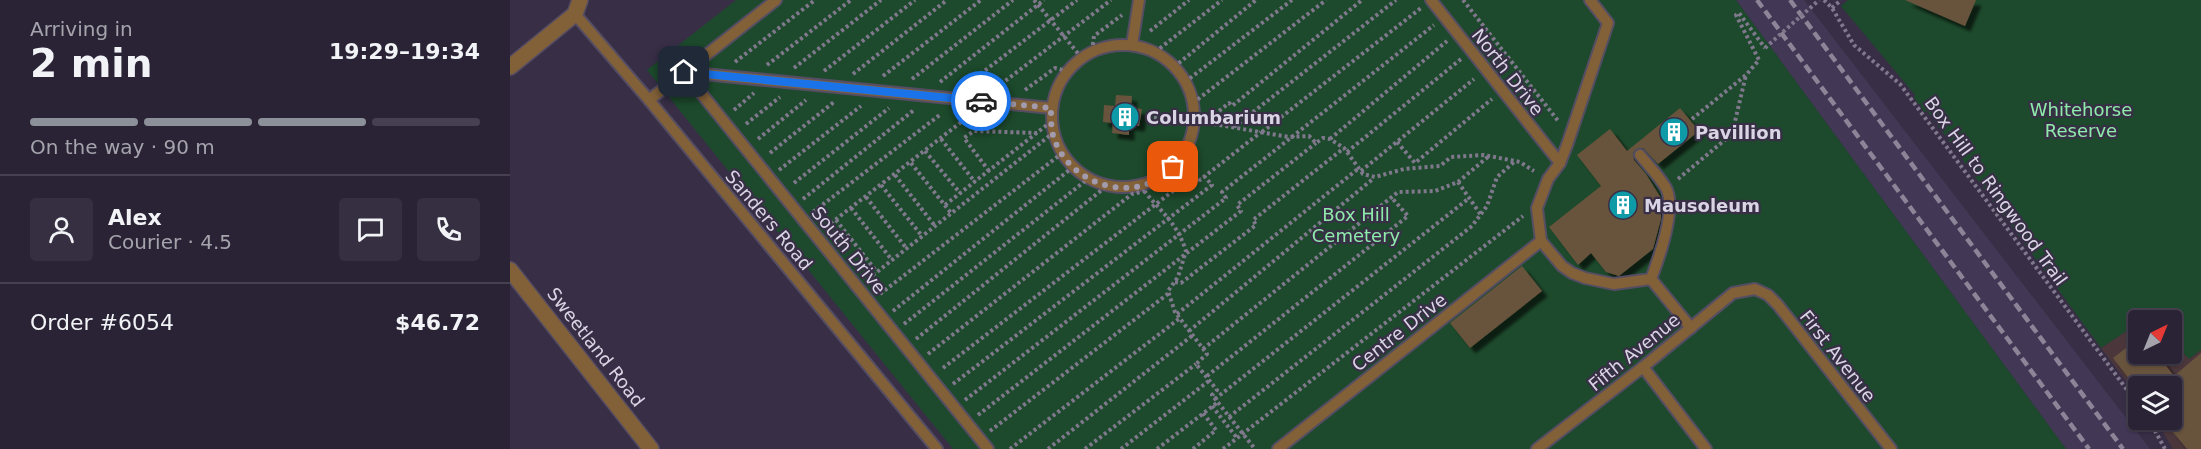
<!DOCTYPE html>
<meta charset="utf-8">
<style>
:root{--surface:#2a2335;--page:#362f41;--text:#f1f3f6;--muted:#a5a4ad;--line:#464050;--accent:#8c9099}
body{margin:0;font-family:"DejaVu Sans",sans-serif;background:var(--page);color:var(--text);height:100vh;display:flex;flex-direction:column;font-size:22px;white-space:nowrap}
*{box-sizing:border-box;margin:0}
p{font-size:20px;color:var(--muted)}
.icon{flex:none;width:33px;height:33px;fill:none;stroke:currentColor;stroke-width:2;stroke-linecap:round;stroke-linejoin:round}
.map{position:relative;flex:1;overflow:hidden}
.side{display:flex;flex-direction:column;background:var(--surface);width:510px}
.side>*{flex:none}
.needle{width:39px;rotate:43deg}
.controls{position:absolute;left:1618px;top:310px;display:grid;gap:12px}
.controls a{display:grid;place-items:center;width:54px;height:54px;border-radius:6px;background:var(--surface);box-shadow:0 2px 4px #0004,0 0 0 2px var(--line);font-size:30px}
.pin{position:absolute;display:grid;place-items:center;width:51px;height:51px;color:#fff;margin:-26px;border-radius:12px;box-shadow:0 3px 9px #0006}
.courier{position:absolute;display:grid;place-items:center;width:60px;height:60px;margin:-30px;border:4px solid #1a73e8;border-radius:50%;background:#fff;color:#222;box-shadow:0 2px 8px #0007}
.summary em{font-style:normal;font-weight:700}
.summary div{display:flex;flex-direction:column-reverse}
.summary{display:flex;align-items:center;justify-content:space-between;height:102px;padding:0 30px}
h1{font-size:39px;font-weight:700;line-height:45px}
.bar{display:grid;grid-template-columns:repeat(4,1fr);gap:9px 6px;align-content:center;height:72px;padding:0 30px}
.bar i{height:8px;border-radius:4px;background:var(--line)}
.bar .on{background:var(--accent)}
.bar p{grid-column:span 4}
.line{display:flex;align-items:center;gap:15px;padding:0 30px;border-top:2px solid var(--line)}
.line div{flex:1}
.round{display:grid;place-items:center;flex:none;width:63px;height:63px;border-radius:6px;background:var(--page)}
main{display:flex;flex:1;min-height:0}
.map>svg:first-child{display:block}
.built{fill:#423755}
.education{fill:#4a363b}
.green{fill:#1d4a2c}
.building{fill:#67533d;filter:url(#shadow)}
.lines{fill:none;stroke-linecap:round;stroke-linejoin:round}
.lane-casing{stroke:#554d63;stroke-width:14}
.street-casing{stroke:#554d63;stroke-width:18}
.path{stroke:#80798d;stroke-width:4;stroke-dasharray:3 3;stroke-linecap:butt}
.lane{stroke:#826138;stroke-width:10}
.street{stroke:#826138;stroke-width:15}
.rail{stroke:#8c8598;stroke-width:4.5;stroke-dasharray:9 4.5;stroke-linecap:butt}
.path-bridge{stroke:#80798d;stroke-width:4;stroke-dasharray:3 3;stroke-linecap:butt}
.done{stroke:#a19bad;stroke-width:6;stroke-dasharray:0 10.8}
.route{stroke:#1a73e8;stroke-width:8}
.labels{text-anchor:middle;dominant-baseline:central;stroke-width:4.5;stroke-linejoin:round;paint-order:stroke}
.street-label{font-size:18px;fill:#dad5e4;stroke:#382f47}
.park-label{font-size:18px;fill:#8eeba9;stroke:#382f47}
.poi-label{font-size:18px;font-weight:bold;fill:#dad5e4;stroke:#382f47;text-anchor:start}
</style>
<main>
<section class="side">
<div class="summary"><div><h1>2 min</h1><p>Arriving in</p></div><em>19:29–19:34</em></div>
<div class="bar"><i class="on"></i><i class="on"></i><i class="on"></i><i></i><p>On the way · 90 m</p></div>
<div class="line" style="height:108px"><a class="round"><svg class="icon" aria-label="person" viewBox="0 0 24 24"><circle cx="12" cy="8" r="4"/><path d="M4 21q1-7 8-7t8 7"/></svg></a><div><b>Alex</b><p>Courier · 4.5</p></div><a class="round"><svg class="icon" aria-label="chat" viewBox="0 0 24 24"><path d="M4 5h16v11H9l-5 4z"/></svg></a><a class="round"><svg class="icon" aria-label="phone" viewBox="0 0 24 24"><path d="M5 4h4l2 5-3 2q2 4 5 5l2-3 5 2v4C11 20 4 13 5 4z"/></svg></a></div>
<div class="line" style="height:78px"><div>Order #6054</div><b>$46.72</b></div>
</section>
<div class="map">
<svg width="1691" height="449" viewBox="0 0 1691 449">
<defs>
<filter id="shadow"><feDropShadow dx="5.5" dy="5.5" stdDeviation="1.5" flood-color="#0009"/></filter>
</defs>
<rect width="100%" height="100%" fill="#382f47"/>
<polygon class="built" points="1226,0 1294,0 1640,449 1556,449"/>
<polygon class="education" points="1618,330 1629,331 1629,354 1662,354 1662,341 1679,359 1691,350 1691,449 1663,449 1646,420 1662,420 1662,387 1629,387 1629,398 1591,348"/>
<g class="green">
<polygon points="226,0 1226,0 1556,449 443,449 137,70"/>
<polygon points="1338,0 1691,0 1691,350 1679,359 1662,341 1662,321 1629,321 1629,331 1618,330 1591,348 1417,111 1414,112 1410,105 1412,104 1408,104 1404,97 1405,95 1331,6"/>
</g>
<g class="building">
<polygon points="1395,0 1466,0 1455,26"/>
<polygon points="606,95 622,96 621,108 632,109 629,126 619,125 619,135 602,133 603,123 593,122 594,105 605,106"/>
<polygon points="1170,108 1189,131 1148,164 1133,148 1126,149 1123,153 1124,160 1136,174 1151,198 1151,219 1143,249 1109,276 1096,272 1081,253 1068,265 1039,227 1091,186 1067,155 1100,129 1117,151"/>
<polygon points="1012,266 1032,291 960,348 940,323"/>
<polygon points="1629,338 1629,354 1647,354 1664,376 1691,353 1691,449 1677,449 1662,431 1662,387 1629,387 1629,392 1603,358"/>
</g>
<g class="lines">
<g class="lane-casing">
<g id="lane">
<polyline points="921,0 1050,163"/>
<path d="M 1080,0 L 1098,23 L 1057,145 L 1050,163 L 1038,179 L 1027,208 L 1031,241 L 1052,266 L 1062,273 L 1075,278 L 1104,284 L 1141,279 C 1149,258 1167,209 1156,188 C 1149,176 1138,165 1130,155"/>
<polyline points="65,14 139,100 427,449"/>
<circle cx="613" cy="116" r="71"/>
<polyline points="622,45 629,0"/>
<polyline points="174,72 478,449"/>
<polyline points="174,72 541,108"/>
<polyline points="139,100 266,0"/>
<polyline points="1141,279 1181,328"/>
<polyline points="1133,367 1196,449"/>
<polyline points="768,449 1031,241"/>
<polyline points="1027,449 1133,367 1223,293 1245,289 1258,295 1268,305 1381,449"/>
</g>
</g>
<g class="street-casing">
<g id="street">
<polyline points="0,67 65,14 70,0"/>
<polyline points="0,270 141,449"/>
</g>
</g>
<g class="path">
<polyline points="524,0 571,57"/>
<polyline points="953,0 1049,122"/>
<polyline points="1314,0 1322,8 1344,45 1390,84 1629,406"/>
<polyline points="1322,8 1331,0"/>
<polyline points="640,31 679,0"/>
<polyline points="582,51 584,36 612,15"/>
<polyline points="645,52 712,0"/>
<polyline points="225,62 305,0"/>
<polyline points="257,65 341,0"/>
<polyline points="664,67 746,0"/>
<polyline points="284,68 371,0"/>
<polyline points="314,71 405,0"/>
<polyline points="343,74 437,0"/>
<polyline points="373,76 471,0"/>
<polyline points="402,79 503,0"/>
<polyline points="430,82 534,0"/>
<polyline points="675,82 782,0"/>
<polyline points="456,85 567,0"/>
<polyline points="486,88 601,0"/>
<polyline points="515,90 545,68 557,71"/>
<polyline points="683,103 816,0"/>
<polyline points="224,110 244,93"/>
<polyline points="638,117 686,121 779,137 799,136 806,143 813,138 820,139 834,148 853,174 865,177 894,169 930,166 941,157 974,155 1010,162 1024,171"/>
<polyline points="1182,119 1236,75 1249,60 1226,15 1229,13 1255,48"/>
<polyline points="695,122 719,103 722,106 852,0"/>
<polyline points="236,124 270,97"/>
<polyline points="724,127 886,0"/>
<polyline points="752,132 911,8"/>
<polyline points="248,139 296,100"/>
<polyline points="431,139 465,182"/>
<polyline points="820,139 937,41"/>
<polyline points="887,142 905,163 982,99"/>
<polyline points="415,151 450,193"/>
<polyline points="837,152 951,59"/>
<polyline points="260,153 324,102"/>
<polyline points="401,163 441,213"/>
<polyline points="269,170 351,106"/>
<polyline points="479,171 454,138 464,131 527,133"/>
<polyline points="851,171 964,79"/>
<polyline points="385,175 425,226"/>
<polyline points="1168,179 1222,134 1236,75"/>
<polyline points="948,182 971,215"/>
<polyline points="284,183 379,108"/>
<polyline points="371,185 412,236"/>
<path d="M 631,186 C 648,211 665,218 676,251 L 668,277 L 658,291 L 665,312 L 697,354 L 686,364 L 707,390 L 702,395 L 745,449"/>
<polyline points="356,197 397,249"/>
<polyline points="293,199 404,110"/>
<polyline points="435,205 538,124"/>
<polyline points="341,208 382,260"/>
<polyline points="303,212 431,114"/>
<polyline points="326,220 367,272"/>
<polyline points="316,227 459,116"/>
<polyline points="358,279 543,133"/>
<polyline points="665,282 671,283 746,225 743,220 834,148"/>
<polyline points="370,294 551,154"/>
<polyline points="383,311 563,167"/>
<polyline points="667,314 849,168"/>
<polyline points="394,324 579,178"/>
<polyline points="679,331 864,178"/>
<polyline points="406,339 598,185"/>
<polyline points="693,349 888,192 925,191 948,182 979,156"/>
<polyline points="418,354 622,194 635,191"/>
<polyline points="433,368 685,174 690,180 751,132"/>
<polyline points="697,376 898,216 881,197"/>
<polyline points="443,384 702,185 694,176"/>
<polyline points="705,399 958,199"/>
<polyline points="455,400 716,198 712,192 924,25"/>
<polyline points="702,406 727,438"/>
<polyline points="468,415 731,211 727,205 806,143"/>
<polyline points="719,417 962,226 977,206 987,177 1004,162"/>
<polyline points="1639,420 1655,449"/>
<polyline points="480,431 659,293"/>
<polyline points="500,449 670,318"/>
<polyline points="538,449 683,335"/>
<polyline points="575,449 686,364"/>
<polyline points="611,449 700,380"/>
<polyline points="647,449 708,402"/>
<polyline points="683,449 706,430 693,413"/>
<polyline points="713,449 1013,216"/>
</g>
<use href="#lane" class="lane"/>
<use href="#street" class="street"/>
<g class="rail">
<polyline points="1247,0 1579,449"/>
<polyline points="1280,0 1613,449"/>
</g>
<polyline class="path-bridge" points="1255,48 1309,0"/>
</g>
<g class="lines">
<path class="done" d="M 471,101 L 541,108 C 541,115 541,124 542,131 C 550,170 593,195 631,186 C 643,183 653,175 663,167"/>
<polyline class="route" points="174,72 471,101"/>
</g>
<defs>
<g id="building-disc" transform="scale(1.5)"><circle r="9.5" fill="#0f9aa8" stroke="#382f47"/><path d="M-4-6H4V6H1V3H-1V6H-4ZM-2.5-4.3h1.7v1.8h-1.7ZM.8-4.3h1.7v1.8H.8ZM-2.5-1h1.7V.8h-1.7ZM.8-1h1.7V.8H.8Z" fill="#fff"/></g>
</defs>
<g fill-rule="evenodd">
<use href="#building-disc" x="615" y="117"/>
<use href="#building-disc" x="1164" y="132"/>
<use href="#building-disc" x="1113" y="205"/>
</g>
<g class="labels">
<g class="street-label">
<text transform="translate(998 72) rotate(52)">North Drive</text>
<text transform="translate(1486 191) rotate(54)">Box Hill to Ringwood Trail</text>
<text transform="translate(259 220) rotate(50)">Sanders Road</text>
<text transform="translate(339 250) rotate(51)">South Drive</text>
<text transform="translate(889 332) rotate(-38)">Centre Drive</text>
<text transform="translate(86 347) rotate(52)">Sweetland Road</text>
<text transform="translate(1124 352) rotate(-39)">Fifth Avenue</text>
<text transform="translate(1328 356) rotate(52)">First Avenue</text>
</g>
<g class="park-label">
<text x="1571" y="109">Whitehorse<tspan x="1571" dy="21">Reserve</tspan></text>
<text x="846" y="214">Box Hill<tspan x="846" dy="21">Cemetery</tspan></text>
</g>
<g class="poi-label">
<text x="636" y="117">Columbarium</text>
<text x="1185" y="132">Pavillion</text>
<text x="1134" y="205">Mausoleum</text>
</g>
</g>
</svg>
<div class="controls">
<a><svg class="needle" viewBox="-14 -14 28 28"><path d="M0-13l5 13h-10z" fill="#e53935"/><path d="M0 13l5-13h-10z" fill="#a5a4ad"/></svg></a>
<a><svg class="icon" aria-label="layers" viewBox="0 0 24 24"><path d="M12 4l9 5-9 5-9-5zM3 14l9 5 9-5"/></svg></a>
</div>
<div class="pin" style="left:663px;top:167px;background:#ea580c"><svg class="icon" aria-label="bag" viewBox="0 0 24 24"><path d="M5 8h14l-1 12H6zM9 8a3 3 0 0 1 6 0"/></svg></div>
<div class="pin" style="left:174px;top:72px;background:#1f2937"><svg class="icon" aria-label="home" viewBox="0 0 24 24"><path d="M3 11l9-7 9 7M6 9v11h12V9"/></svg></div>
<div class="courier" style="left:471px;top:101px"><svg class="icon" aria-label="car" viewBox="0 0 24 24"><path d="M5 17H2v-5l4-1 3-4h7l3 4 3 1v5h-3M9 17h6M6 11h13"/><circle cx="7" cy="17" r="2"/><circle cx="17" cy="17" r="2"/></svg></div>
</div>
</main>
